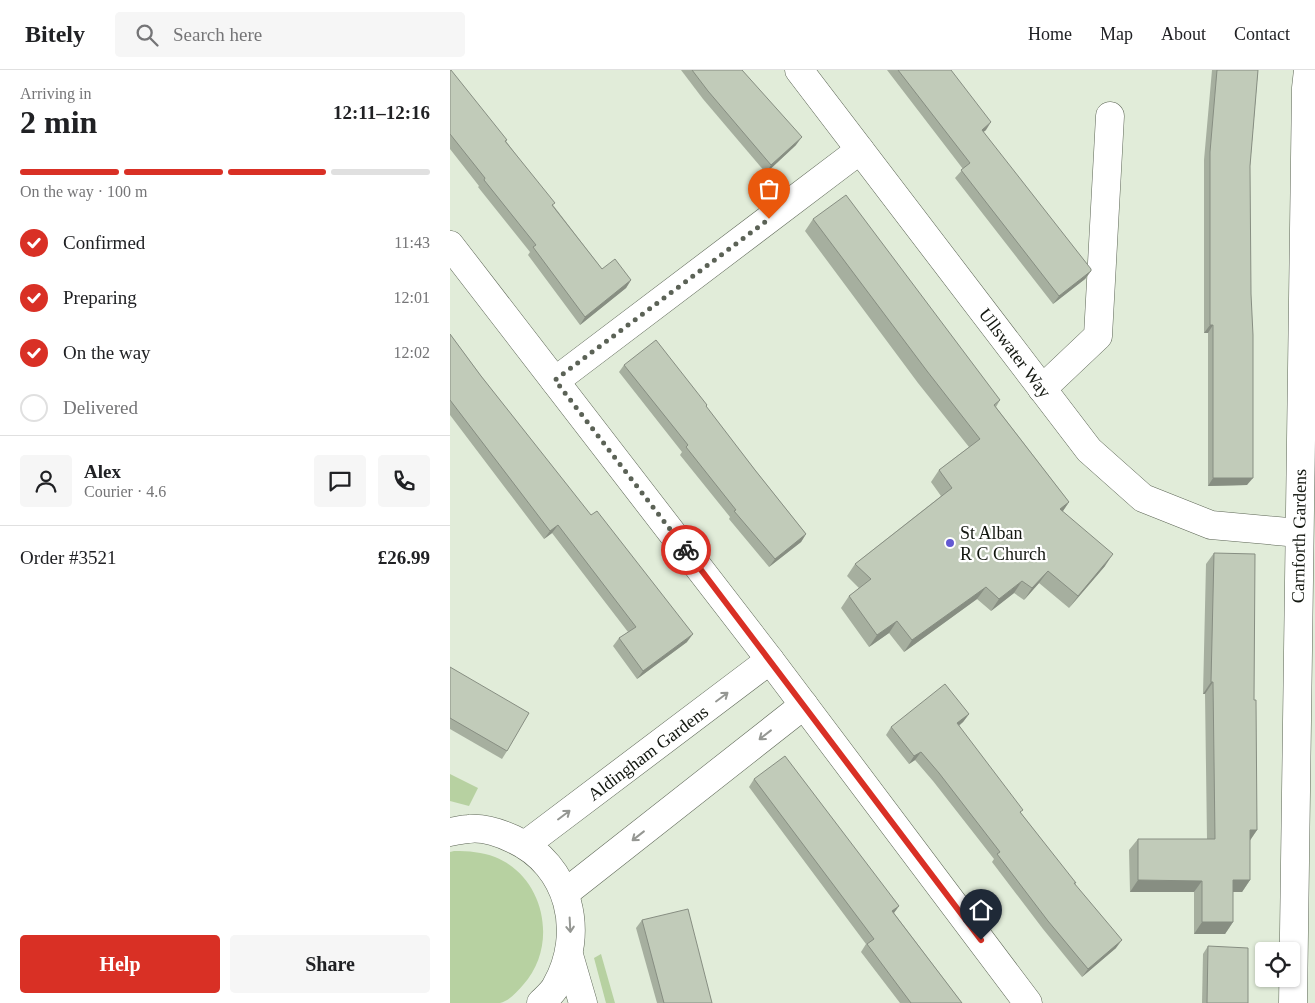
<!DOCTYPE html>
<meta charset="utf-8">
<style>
:root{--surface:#fff;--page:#f6f6f6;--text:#202124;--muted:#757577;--line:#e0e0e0;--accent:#d93025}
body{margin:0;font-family:Georgia,serif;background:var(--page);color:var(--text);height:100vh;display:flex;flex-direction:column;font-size:19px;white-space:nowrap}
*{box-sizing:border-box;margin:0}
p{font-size:16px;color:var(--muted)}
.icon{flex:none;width:28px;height:28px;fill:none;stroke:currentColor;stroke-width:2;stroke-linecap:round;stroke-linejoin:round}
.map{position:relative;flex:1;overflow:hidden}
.side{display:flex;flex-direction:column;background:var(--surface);width:450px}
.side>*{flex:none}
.fabs{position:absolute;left:805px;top:872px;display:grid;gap:10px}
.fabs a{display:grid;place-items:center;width:45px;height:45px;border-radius:5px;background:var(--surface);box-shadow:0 1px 4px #0004;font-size:25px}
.pin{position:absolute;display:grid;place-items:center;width:42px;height:42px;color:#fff;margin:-51px -21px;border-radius:50% 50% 50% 0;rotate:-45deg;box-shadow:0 0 5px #0007}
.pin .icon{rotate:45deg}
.courier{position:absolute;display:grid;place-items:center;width:50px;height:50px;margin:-25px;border:4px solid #d93025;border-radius:50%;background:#fff;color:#222;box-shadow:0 1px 6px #0007}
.head em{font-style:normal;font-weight:600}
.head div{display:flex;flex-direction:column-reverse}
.head{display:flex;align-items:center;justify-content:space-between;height:85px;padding:0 20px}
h1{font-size:32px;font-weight:600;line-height:38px}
.bar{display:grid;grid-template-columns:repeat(4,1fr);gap:8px 5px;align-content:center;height:60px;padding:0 20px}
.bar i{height:6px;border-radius:4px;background:var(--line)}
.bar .current{background:var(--accent)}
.bar p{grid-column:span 4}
.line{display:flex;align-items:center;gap:12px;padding:0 20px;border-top:1px solid var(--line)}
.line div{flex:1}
.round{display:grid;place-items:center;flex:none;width:52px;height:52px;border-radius:5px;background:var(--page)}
ol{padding:0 20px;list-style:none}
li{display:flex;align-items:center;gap:15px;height:55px}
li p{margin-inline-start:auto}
li .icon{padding:5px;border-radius:50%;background:var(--accent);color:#fff;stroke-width:4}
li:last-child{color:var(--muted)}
li i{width:28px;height:28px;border:2px solid var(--line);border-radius:50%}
.primary-button{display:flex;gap:10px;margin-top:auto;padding:10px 20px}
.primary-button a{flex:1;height:58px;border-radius:5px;background:var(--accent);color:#fff;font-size:20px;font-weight:600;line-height:58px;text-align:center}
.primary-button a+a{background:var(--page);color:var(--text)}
header{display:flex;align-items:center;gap:30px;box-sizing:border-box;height:70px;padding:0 25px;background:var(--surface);border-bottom:1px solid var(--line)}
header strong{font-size:24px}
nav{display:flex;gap:28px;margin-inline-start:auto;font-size:18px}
.search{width:350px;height:45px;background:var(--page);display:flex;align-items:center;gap:12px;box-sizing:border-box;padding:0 18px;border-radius:5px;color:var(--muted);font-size:19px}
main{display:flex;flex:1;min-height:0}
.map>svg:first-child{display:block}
.green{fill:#b7d1a1}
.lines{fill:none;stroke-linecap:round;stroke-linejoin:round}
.minor-casing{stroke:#5c6555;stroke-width:29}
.minor{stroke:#fff;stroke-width:28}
.wall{fill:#a6af9f}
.shaded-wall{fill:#878e82}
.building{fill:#c1cbb9;stroke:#878e82}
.oneway{stroke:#959793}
.done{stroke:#5b6256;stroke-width:5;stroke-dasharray:0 9}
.route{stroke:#d93025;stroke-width:6}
.poi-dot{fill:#6359d2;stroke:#fff;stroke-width:2}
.labels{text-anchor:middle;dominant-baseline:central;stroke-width:4.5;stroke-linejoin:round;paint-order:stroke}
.street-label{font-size:18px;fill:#131710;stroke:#fff}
.poi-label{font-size:18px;fill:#131710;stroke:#fff;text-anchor:start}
</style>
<header>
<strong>Bitely</strong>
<div class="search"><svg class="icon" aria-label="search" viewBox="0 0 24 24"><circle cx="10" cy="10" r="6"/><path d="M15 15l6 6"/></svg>Search here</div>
<nav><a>Home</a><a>Map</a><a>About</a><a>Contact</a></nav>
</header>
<main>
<section class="side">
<div class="head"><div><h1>2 min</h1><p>Arriving in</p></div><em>12:11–12:16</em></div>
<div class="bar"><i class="current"></i><i class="current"></i><i class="current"></i><i></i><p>On the way · 100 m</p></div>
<ol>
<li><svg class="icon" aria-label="check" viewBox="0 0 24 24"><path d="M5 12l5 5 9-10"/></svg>Confirmed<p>11:43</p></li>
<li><svg class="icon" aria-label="check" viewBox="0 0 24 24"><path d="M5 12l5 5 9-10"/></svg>Preparing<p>12:01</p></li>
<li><svg class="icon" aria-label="check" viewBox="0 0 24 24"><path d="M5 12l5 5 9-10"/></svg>On the way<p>12:02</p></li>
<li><i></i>Delivered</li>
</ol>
<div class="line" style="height:90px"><a class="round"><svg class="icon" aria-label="person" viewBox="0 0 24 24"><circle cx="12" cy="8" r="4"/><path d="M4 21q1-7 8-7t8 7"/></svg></a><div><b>Alex</b><p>Courier · 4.6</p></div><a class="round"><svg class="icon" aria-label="chat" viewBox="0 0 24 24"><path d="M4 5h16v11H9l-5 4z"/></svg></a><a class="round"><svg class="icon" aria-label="phone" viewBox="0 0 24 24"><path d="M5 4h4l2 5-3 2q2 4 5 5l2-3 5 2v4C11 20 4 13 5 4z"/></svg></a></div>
<div class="line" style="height:65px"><div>Order #3521</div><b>£26.99</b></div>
<div class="primary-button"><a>Help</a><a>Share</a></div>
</section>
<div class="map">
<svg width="865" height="933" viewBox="0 0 865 933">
<rect width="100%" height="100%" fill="#e1ecd9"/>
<g class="green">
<polygon points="0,704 28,718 19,736 0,731"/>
<path d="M 4,781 C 19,781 32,782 45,787 C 95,807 109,876 73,915 C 67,922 59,931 50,933 C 39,933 12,933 0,933 L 0,782 Z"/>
<polygon points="151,884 165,933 156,933 144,888"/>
</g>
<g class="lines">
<g class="minor-casing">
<g id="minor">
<polyline points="349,0 639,380 693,428 761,455 849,463"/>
<polyline points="0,175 320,590 578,933"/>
<polyline points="105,311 410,80"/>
<polyline points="592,319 648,266 660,46"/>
<path d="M 0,762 C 6,761 13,759 19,759 C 34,757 50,763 63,769 C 120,795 136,863 106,916 C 103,922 96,928 91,933"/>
<polyline points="75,775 320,590"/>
<polyline points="115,823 354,635"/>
<polyline points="119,885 133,933"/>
<polyline points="843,933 856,18 858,0"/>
</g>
</g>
<use href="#minor" class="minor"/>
</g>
<g class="wall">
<polygon points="0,0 56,71 103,135 152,199 181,210 176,218 130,255 78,185 80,182 28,117 29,116 0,79"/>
<polygon points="231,0 292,0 346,75 316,103 253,29"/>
<polygon points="437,0 501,0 536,60 533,62 641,201 635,209 603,234 505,108 513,99"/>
<polygon points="762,0 808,0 800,96 797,415 758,416 758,263 754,263 754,90"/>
<polygon points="363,149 550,330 546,337 619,432 612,442 655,496 619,538 589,513 574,530 564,523 541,541 527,529 454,582 439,563 419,577 391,538 399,526 409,518 397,506 405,494 491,426 481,412 489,400 519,377 468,313 355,161"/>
<polygon points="0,264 31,306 237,572 187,609 163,576 169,568 178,562 102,463 94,469 0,345"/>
<polygon points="174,295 257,335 256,337 305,400 356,464 351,472 319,497 279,449 280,447 230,385 232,382 169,302"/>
<polygon points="764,483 804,630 807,760 800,770 800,810 792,822 783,822 783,852 775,864 744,864 744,822 680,822 679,780 688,769 757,769 755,624 753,624 756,494"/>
<polygon points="0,597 57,681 52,689 0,659"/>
<polygon points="519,644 513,652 509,656 571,743 625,814 666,878 632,907 593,859 542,792 544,789 483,711 465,690 459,694 436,665 441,657"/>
<polygon points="304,709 449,836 444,843 512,933 450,933 411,882 416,874 299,717"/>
<polygon points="192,850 262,933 207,933 186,858"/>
<polygon points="758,876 798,933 752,933 753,884"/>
</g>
<g class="shaded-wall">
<polygon points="541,52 536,60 526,68 532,60"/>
<polygon points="352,67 346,75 316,103 321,95"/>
<polygon points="641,201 635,209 603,234 609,226"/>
<polygon points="181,210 176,218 130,255 135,247"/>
<polygon points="760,255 763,255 758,263 754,263"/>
<polygon points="763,408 803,408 797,415 758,416"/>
<polygon points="619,432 611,444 610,439"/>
<polygon points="108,455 102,463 94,469 100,461"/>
<polygon points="356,464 351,472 319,497 325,489"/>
<polygon points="663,484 655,496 619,538 628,526"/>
<polygon points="598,501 589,513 574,530 582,518"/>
<polygon points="572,511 564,523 541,541 549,529"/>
<polygon points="536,517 527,529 454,582 462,570"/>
<polygon points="447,551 439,563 419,577 427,565"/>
<polygon points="243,564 237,572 187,609 193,601"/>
<polygon points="761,612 763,612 755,624 753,624"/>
<polygon points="519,644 513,652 501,661 507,653"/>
<polygon points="471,682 465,690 459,694 464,686"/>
<polygon points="800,760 807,760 799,772"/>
<polygon points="688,810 752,811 744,822 680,822"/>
<polygon points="783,810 800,810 792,822 775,822"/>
<polygon points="449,836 443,844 442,841"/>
<polygon points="752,852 783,852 775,864 744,864"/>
<polygon points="672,870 666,878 632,907 638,899"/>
</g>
<g class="building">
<polygon points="0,0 1,0 57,70 55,71 105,133 102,135 152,199 165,189 181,210 135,247 83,177 86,175 34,110 35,108 0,64"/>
<polygon points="242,0 292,0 352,67 321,95 258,21"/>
<polygon points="448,0 501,0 541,52 532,60 641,199 641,201 609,226 511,100 520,93"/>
<polygon points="767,0 808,0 800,96 801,224 803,265 803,408 763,408 763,255 760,255 760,82"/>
<polygon points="396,125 550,330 544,335 619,432 610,439 663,484 628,526 598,501 582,518 572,511 549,529 536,517 462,570 447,551 427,565 399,526 421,509 405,494 502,418 489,400 530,369 477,301 363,149"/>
<polygon points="0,264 31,306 141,445 147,441 243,564 193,601 169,568 186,557 108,455 100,461 0,330"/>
<polygon points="206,270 257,335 256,336 305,400 356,464 325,489 284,441 286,440 236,377 238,375 174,295"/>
<polygon points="764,483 805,484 804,630 806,630 807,760 800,760 800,810 783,810 783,852 752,852 752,811 688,810 688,769 765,769 763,612 761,612"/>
<polygon points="0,597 79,643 57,681 0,648"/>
<polygon points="495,614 519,644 507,653 573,740 570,742 626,813 624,813 672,870 638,899 598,851 547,784 550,782 489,703 471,682 464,686 441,657"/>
<polygon points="335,686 449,836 442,841 512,933 461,933 417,874 424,869 304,709"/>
<polygon points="238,839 262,933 214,933 192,850"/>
<polygon points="758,876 798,878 798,933 757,933"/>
</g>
<defs><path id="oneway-shaft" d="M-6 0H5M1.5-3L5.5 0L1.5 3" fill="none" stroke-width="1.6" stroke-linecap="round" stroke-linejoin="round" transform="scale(1.25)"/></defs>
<g class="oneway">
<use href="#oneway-shaft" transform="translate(272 627) rotate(-37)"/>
<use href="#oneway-shaft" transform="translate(315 665) rotate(142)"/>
<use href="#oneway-shaft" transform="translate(114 745) rotate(-37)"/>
<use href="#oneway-shaft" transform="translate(188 766) rotate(142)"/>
<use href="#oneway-shaft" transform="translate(120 855) rotate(87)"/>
</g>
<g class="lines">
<polyline class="done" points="236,480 105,310 319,149"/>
<polyline class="route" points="236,480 531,870"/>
</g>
<circle class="poi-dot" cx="500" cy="473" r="5"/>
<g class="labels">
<g class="street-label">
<text transform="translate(565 283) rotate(53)">Ullswater Way</text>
<text transform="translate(849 466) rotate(-89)">Carnforth Gardens</text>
<text transform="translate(198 683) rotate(-37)">Aldingham Gardens</text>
</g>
<g class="poi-label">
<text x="510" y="463">St Alban<tspan x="510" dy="21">R C Church</tspan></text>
</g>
</g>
</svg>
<div class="fabs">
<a><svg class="icon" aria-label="locate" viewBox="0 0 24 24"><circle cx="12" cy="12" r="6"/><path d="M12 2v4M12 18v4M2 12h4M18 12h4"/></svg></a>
</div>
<div class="pin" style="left:319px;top:149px;background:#ea580c"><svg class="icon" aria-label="bag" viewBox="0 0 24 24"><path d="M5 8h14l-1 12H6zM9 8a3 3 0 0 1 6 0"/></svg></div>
<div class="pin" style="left:531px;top:870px;background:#1f2937"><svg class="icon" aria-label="home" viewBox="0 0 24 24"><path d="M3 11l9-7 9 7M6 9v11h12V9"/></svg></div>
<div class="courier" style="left:236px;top:480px"><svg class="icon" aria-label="bike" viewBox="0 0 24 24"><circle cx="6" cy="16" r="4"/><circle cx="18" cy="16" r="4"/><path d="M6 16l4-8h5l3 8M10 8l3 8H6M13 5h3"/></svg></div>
</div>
</main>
